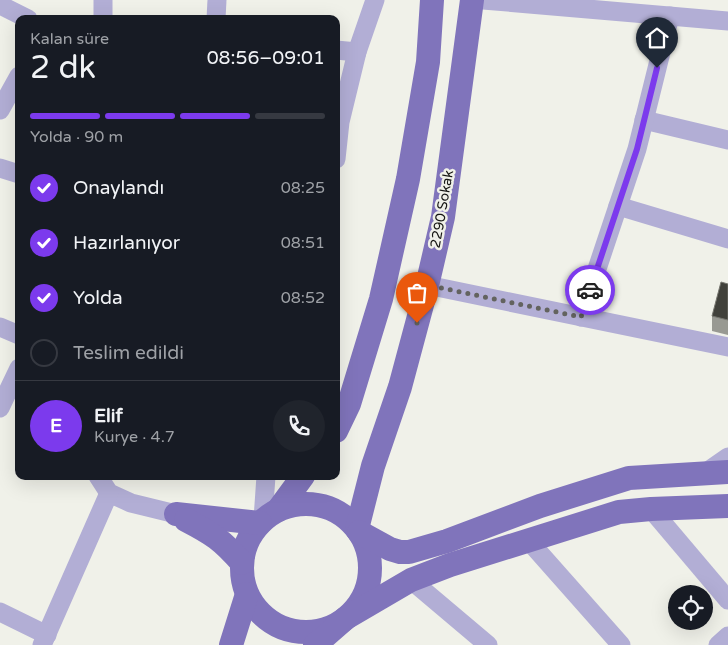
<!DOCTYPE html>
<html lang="tr">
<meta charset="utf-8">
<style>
:root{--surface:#171b24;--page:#20242c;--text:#f1f3f6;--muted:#9ea1a6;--line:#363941;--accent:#7c3aed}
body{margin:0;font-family:"Varela Round",sans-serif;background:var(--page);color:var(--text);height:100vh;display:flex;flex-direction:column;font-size:19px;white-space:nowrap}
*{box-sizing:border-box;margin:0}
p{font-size:16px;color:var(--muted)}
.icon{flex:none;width:28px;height:28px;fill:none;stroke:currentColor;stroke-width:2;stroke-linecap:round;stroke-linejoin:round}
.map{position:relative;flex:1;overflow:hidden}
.details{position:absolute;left:15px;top:15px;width:325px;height:465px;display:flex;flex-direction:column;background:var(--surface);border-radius:10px;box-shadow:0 5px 20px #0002}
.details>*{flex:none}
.fabs{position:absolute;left:668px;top:585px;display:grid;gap:10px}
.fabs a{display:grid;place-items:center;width:45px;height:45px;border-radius:50%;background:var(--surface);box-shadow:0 5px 20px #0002;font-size:25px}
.pin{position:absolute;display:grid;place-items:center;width:42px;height:42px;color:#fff;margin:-51px -21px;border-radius:50% 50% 50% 0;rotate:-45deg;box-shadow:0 0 5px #0007}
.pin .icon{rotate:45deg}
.courier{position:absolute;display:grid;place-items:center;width:50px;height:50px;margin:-25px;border:4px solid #7c3aed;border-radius:50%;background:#fff;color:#222;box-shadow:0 1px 6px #0007}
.summary em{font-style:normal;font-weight:600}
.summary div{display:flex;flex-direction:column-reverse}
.summary{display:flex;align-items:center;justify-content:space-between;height:85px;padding:0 15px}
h1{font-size:32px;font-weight:600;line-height:38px}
.bar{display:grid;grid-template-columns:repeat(4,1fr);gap:8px 5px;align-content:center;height:60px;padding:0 15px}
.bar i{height:6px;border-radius:4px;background:var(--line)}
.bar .active{background:var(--accent)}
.bar p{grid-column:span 4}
.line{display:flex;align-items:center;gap:12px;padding:0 15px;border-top:1px solid var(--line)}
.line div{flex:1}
.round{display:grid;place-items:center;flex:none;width:52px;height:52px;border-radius:26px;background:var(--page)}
ol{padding:0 15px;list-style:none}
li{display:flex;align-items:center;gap:15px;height:55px}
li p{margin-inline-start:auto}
li .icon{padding:5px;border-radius:50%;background:var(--accent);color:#fff;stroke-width:4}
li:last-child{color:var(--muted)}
li i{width:28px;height:28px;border:2px solid var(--line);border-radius:50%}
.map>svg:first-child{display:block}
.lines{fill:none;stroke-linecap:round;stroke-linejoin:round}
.minor{stroke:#b2aed5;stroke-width:19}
.major{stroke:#8074bb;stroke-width:24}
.wall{fill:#989992}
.building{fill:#41413b;stroke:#76766f}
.done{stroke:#63635f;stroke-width:5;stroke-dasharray:0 9}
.route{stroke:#7c3aed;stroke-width:6}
.labels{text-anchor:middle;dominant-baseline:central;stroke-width:5;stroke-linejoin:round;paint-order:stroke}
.street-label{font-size:14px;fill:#171714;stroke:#f0f1e9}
</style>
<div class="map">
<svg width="728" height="645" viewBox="0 0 728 645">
<rect width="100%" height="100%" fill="#f0f1e9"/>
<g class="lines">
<g class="minor">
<polyline points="103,0 103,19"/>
<polyline points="483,0 728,21"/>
<polyline points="0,5 28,19"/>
<polyline points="216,19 217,0"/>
<polyline points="336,50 357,52"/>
<polyline points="0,110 19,76"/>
<polyline points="644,120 728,140"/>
<polyline points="336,159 340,122 357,52 375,0"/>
<polyline points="0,168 19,174"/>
<polyline points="618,206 728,239"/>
<polyline points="427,285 728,347"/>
<polyline points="581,317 637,149 670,16"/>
<polyline points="0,327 19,335"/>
<polyline points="0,408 19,368"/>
<polyline points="705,473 728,457"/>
<polyline points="98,476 109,493 131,503 176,514"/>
<polyline points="651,509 728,600"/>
<polyline points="263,519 266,476"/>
<polyline points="528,540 621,645"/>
<polyline points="411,580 488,645"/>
<polyline points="0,612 47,635"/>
<polyline points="42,645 109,493"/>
<polyline points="718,645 728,636"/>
</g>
<g class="major">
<polyline points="336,431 349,404 381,299 408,179 428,62 432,0"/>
<circle cx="306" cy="568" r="64"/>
<polyline points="278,510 303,476"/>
<polyline points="176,514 260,523"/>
<path d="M 186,520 C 213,534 222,540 242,563"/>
<polyline points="357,529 373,466 400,387 426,290 443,217 472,0"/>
<polyline points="359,532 390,549 400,552 409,552 447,541 540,506 629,478 728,472"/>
<polyline points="231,645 247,594"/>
<polyline points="315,645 346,618 411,580 450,565 619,512 651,509 728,506"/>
</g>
</g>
<polygon class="wall" points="728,284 728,335 712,331 712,316"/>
<polygon class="building" points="721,282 728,284 728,320 712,316"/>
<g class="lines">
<polyline class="done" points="417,323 427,285 581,317 590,290"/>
<polyline class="route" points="590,290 637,149 657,68"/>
</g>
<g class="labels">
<g class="street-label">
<text transform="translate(442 209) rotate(-80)">2290 Sokak</text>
</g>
</g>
</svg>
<div class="fabs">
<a><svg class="icon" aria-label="locate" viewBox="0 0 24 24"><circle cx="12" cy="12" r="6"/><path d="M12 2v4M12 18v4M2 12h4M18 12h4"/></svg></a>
</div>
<div class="pin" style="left:417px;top:323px;background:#ea580c"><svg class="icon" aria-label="bag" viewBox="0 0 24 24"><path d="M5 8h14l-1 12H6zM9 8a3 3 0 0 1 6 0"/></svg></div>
<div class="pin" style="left:657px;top:68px;background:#1f2937"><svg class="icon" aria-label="home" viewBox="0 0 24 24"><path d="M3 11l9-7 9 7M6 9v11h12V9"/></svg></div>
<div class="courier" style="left:590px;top:290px"><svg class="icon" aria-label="car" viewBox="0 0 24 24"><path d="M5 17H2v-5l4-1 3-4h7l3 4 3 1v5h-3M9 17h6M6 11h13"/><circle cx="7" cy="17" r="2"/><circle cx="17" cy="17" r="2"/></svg></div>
<section class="details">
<div class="summary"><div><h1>2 dk</h1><p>Kalan süre</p></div><em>08:56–09:01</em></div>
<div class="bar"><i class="active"></i><i class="active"></i><i class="active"></i><i></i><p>Yolda · 90 m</p></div>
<ol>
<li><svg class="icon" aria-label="check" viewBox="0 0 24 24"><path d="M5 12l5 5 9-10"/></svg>Onaylandı<p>08:25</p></li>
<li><svg class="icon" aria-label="check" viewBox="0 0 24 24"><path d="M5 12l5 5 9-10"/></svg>Hazırlanıyor<p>08:51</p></li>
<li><svg class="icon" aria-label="check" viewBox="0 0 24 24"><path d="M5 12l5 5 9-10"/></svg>Yolda<p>08:52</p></li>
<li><i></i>Teslim edildi</li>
</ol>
<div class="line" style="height:90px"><b class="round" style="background:var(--accent);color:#fff">E</b><div><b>Elif</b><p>Kurye · 4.7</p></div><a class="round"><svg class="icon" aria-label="phone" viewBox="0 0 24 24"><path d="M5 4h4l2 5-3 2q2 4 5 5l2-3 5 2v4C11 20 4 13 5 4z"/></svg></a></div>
</section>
</div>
